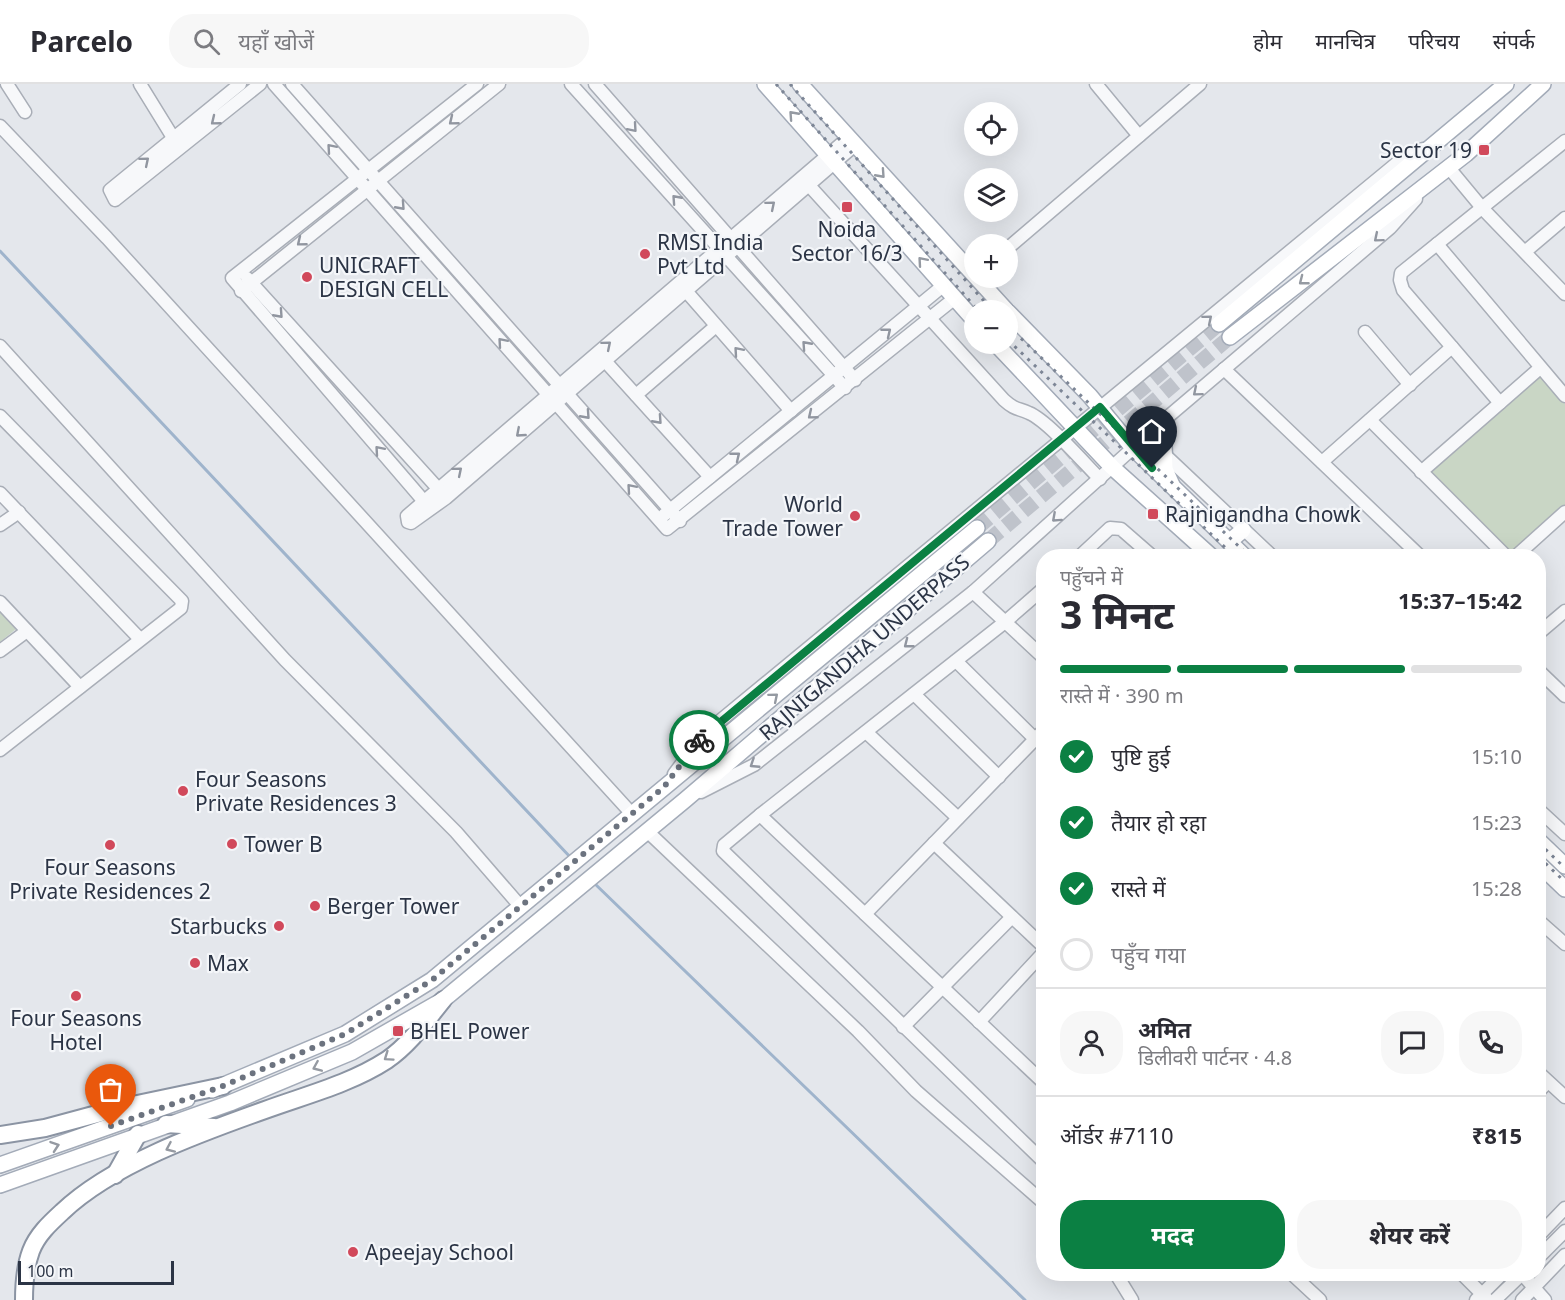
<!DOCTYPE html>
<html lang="hi">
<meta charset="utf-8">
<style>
:root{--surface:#fff;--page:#f7f7f7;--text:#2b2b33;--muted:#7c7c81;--line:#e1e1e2;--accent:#0b8043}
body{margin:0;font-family:"Noto Sans","Noto Sans Devanagari",sans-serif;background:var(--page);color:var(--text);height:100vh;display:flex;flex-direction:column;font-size:22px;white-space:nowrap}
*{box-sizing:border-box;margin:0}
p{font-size:20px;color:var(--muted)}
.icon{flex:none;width:33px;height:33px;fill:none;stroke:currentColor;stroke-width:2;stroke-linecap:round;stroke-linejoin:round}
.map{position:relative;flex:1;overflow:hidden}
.side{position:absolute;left:1036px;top:465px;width:510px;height:732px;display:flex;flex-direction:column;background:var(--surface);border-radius:24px;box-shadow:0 6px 24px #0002}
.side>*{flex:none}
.fabs{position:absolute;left:964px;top:18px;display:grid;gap:12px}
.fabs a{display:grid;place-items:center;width:54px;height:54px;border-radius:50%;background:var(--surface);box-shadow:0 6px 24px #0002;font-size:30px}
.scale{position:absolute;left:18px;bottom:15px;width:156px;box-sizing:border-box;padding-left:6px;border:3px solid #2b3445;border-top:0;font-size:16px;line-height:21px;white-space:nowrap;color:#2b3445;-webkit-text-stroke:4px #f4f6f9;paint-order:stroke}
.pin{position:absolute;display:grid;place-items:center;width:51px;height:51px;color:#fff;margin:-62px -26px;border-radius:50% 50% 50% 0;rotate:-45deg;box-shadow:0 0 6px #0007}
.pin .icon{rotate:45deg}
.courier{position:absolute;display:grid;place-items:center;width:60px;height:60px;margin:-30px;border:4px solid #0b8043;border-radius:50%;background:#fff;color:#222;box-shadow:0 2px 8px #0007}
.summary em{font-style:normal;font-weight:700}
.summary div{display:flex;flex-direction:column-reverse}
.summary{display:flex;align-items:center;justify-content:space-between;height:102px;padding:0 24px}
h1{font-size:39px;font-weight:700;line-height:45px}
.bar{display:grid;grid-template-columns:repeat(4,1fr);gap:9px 6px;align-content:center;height:72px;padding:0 24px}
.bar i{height:8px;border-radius:4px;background:var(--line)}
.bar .selected{background:var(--accent)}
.bar p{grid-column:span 4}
.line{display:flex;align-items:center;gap:15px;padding:0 24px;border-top:2px solid var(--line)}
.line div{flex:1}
.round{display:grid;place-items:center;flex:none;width:63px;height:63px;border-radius:24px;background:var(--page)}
ol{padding:0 24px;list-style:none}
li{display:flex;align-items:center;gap:18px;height:66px}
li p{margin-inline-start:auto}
li .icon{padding:6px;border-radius:50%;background:var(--accent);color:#fff;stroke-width:4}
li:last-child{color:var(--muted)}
li i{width:33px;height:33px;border:3px solid var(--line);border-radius:50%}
.cta{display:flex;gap:12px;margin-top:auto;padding:12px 24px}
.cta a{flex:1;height:69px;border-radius:24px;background:var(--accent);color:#fff;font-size:24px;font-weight:700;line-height:69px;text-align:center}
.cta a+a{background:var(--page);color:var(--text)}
header{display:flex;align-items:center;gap:36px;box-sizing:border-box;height:84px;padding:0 30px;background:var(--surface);border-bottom:2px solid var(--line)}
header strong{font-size:28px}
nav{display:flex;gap:33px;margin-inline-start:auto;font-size:21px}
.search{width:420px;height:54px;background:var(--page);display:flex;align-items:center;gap:15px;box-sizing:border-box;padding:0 21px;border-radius:24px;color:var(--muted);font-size:22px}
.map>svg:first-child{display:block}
.green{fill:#c9d6c5}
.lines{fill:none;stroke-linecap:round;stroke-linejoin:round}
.stream{stroke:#9fb4cc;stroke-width:3}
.major-tunnel{stroke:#bfc3cb;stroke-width:15;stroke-dasharray:15 8;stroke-linecap:butt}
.minor-casing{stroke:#a9aeb7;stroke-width:15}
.major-casing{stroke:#a3abb8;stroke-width:18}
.highway-casing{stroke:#8b94a3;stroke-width:20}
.minor{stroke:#f7f8fa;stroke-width:12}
.major{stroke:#fff;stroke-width:15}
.highway{stroke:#fff;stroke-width:16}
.rail{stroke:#7d8696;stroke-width:3;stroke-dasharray:3 6;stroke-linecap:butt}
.oneway{stroke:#959aa2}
.oneway2{stroke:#9196a0}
.done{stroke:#6c737f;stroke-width:6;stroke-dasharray:0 10.8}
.route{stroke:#0b8043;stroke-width:8}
.poi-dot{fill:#d1495b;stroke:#f4f6f9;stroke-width:2}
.labels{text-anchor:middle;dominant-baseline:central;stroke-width:4.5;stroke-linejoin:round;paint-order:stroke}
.poi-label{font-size:21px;fill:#2b3445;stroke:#f4f6f9;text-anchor:start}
.street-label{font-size:21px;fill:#2b3445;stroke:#f4f6f9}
</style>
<header>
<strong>Parcelo</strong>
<div class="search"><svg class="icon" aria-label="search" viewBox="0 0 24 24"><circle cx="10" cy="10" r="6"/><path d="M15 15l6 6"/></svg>यहाँ खोजें</div>
<nav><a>होम</a><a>मानचित्र</a><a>परिचय</a><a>संपर्क</a></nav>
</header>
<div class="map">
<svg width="1565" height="1216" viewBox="0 0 1565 1216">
<rect width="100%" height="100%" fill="#e4e7ec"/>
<g class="green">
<polygon points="1540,291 1565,320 1565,421 1509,470 1428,388"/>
<polygon points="0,528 16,545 0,558"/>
</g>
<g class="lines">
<g class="stream">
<polyline points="0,167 572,775"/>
<polyline points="593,798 1025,1216"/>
</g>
<g class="major-tunnel">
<polyline points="977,444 1219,240"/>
<polyline points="988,457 1230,253"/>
</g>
<g class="minor-casing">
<g id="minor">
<polyline points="7,0 25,28"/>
<polyline points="140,0 177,60"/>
<polyline points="240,0 110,106 115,116 260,0"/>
<polyline points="274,0 667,445 955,214"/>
<polyline points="292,0 680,437"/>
<polyline points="571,0 845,304"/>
<polyline points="595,0 855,296"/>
<polyline points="1096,0 1139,52"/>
<polyline points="0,42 107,154 632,730"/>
<polyline points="848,54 407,432 408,438 411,439 446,414 855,61"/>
<polyline points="1449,84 1483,125 1565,210"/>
<path d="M 805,97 L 1004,316 C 1015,326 1018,324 1029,329 C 1048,337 1084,379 1100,395"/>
<polyline points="1437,160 1565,312"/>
<polyline points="1008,164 1200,0"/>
<polyline points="1526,167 1565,134"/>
<polyline points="247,194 443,410"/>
<polyline points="241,207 499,0"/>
<polyline points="686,207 791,327"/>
<polyline points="1365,248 1410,301"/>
<polyline points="0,262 285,576 456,748 521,823"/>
<polyline points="605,277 710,393"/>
<polyline points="1224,285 1420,472"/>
<polyline points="636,311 716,242"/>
<polyline points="1500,319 1403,206 1400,196 1401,189 1565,57"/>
<polyline points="0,332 182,517 181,524 0,666"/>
<polyline points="1370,336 1506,472"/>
<polyline points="1164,370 1272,472"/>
<polyline points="1322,378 1452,263"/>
<polyline points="1421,388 1540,284"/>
<polyline points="0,409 140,555"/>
<polyline points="428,422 232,194 477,0"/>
<polyline points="664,431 944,201"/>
<polyline points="0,441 19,428"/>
<polyline points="1080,472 1110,444 1121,445 1152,472"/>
<polyline points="1516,472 1565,428"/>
<polyline points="1044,504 1005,538 760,731 724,761 723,767 1044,1078"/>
<polyline points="973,508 1044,574"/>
<polyline points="0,518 80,603"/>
<polyline points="1539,549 1565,527"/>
<polyline points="0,567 27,547"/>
<polyline points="956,577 1035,655"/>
<polyline points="1539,587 1565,612"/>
<polyline points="914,610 999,693"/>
<polyline points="866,648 958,734"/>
<polyline points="674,690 704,650 1402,75 1423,65"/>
<polyline points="701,708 754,681 973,508 1163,337 1390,144 1416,115"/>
<polyline points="1539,726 1565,750"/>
<polyline points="760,731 1044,999"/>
<polyline points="647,747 858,947 916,1007 1044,1119"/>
<polyline points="934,759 1044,863"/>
<polyline points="865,830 1044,646"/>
<polyline points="1539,837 1565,860"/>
<polyline points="979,938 1044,868"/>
<polyline points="903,943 1012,833"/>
<polyline points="1539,989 1565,1013"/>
<polyline points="1539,1007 1548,998"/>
<polyline points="1539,1151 1565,1124"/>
<polyline points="1539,1173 1565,1147"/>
<polyline points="1116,1190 1132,1216"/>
<polyline points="1292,1190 1320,1216"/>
<polyline points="1462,1190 1488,1216"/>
<polyline points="1522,1190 1545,1216"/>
<polyline points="1476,1216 1502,1190"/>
<polyline points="1495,1216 1522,1190"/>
<polyline points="1522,1216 1565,1171"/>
</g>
</g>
<g class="major-casing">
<g id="major">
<polyline points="765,0 975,237"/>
<polyline points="800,0 1006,226"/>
<polyline points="1008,228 1090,312 1133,364 1244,472"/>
<polyline points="1219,240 1506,0"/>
<polyline points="1230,253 1466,70 1543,0"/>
<polyline points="996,260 1112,383 1211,472"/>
<polyline points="1163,337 1165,385 1172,401"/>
<polyline points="1229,458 1243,446"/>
<polyline points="1539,757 1565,782"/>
<polyline points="1539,780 1565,805"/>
<polyline points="212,1006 345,950 432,896 977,444"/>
<polyline points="0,1081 187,1015"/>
<polyline points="0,1101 230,1019 352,968 443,916 685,716 988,457"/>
</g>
</g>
<g class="highway-casing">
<g id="highway">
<polyline points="166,1040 214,1043"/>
<polyline points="0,1051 45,1044 123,1023 223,1002"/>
<polyline points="115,1091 138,1050"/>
<path d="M 24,1216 C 24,1199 25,1183 31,1167 C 37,1151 50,1139 62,1128 C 111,1081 200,1049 265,1026 C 306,1011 350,1000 387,976 C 410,960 426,937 443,916"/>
</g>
</g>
<use href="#minor" class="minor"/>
<use href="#major" class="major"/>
<use href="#highway" class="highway"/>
<g class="rail">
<polyline points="776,0 978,226"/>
<polyline points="790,0 992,226"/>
<polyline points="1008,242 1249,472"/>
<polyline points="1008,256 1234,472"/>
<polyline points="1539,759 1565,784"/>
<polyline points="1539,773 1565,798"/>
</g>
</g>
<defs><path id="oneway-chevron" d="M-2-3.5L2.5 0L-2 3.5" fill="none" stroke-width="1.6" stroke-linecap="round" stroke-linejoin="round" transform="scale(1.5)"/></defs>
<g class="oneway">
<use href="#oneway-chevron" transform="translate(793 31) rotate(-132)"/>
<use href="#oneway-chevron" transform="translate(881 90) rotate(48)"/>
<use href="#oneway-chevron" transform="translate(922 177) rotate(-131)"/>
<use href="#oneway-chevron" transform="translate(1303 197) rotate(142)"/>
<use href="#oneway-chevron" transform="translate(774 613) rotate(-40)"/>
<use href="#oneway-chevron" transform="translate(388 973) rotate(145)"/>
<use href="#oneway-chevron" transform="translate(317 983) rotate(157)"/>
<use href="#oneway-chevron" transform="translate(55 1062) rotate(-19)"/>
<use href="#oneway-chevron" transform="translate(170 1064) rotate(156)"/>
</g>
<g class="oneway2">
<use href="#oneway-chevron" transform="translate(215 37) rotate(141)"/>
<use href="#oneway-chevron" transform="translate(453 37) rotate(141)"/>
<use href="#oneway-chevron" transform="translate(633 44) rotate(49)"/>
<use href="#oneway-chevron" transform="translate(331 64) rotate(-131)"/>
<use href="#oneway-chevron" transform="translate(145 77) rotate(-40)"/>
<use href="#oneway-chevron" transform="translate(676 115) rotate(-132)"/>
<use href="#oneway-chevron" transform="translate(771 121) rotate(-40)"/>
<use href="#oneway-chevron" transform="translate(401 122) rotate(48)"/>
<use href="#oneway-chevron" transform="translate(1378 154) rotate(140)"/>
<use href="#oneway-chevron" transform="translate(301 158) rotate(141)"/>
<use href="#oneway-chevron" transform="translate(279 230) rotate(48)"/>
<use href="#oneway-chevron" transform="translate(1208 235) rotate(-40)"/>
<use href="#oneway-chevron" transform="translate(887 248) rotate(-39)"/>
<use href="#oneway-chevron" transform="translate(502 258) rotate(-131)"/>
<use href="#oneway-chevron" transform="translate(607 261) rotate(-40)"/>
<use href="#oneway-chevron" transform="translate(806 261) rotate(-132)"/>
<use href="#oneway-chevron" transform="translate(738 267) rotate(-131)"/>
<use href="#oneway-chevron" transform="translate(1197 308) rotate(140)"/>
<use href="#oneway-chevron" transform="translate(586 331) rotate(48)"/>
<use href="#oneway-chevron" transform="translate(812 331) rotate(141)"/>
<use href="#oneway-chevron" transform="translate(658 336) rotate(48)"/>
<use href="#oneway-chevron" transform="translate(520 349) rotate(139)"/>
<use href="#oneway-chevron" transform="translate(379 366) rotate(-131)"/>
<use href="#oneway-chevron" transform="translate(736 372) rotate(-39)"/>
<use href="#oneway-chevron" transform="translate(458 387) rotate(-40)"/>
<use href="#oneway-chevron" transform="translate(631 404) rotate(-131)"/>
<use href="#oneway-chevron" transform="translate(1056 434) rotate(138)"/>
<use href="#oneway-chevron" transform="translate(908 560) rotate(142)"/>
<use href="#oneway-chevron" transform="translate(754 680) rotate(147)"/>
</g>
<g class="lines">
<polyline class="done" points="111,1042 223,1002 345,950 432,896 664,703 699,656"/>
<polyline class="route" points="699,656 1100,323 1152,384"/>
</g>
<g class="poi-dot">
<rect x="1478" y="60" width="12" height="12" rx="3"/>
<rect x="841" y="117" width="12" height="12" rx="3"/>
<circle cx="645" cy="170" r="6"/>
<circle cx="307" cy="193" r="6"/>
<rect x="1147" y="424" width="12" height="12" rx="3"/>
<circle cx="855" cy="432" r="6"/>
<circle cx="183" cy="707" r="6"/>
<circle cx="232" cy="760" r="6"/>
<circle cx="110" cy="761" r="6"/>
<circle cx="315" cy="822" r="6"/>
<circle cx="279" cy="842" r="6"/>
<circle cx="195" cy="879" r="6"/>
<circle cx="76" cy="912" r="6"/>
<rect x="392" y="941" width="12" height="12" rx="3"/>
<circle cx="353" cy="1168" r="6"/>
</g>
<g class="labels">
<g class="poi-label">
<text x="1472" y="66" text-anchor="end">Sector 19</text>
<text x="847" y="145" text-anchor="middle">Noida<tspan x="847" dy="24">Sector 16/3</tspan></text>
<text x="657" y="158">RMSI India<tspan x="657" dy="24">Pvt Ltd</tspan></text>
<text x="319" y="181">UNICRAFT<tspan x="319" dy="24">DESIGN CELL</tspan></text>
<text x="843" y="420" text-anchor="end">World<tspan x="843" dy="24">Trade Tower</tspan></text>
<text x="1165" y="430">Rajnigandha Chowk</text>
<text x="195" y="695">Four Seasons<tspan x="195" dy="24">Private Residences 3</tspan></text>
<text x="244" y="760">Tower B</text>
<text x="110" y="783" text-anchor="middle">Four Seasons<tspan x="110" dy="24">Private Residences 2</tspan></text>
<text x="327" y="822">Berger Tower</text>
<text x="267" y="842" text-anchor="end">Starbucks</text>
<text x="207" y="879">Max</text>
<text x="76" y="934" text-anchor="middle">Four Seasons<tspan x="76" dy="24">Hotel</tspan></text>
<text x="410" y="947">BHEL Power</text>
<text x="365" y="1168">Apeejay School</text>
</g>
<g class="street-label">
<text transform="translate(864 563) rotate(-41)">RAJNIGANDHA UNDERPASS</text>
</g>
</g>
</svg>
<div class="fabs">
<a><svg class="icon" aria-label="locate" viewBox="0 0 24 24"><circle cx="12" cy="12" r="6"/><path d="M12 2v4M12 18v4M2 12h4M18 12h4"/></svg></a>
<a><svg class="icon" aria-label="layers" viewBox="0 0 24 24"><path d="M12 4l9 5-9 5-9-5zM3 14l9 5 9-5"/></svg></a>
<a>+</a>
<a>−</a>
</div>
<div class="scale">100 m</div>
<div class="pin" style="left:111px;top:1042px;background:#ea580c"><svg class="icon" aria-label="bag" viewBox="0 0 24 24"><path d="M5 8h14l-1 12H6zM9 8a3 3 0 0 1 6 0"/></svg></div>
<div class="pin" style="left:1152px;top:384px;background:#1f2937"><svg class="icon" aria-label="home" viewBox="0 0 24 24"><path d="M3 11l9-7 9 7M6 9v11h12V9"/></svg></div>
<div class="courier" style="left:699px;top:656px"><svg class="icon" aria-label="bike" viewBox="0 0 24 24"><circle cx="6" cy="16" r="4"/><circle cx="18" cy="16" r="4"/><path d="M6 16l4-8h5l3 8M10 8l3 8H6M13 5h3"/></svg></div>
<section class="side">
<div class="summary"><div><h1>3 मिनट</h1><p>पहुँचने में</p></div><em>15:37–15:42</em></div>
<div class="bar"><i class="selected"></i><i class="selected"></i><i class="selected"></i><i></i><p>रास्ते में · 390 m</p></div>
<ol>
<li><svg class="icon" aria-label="check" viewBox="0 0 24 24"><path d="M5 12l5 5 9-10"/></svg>पुष्टि हुई<p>15:10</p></li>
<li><svg class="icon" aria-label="check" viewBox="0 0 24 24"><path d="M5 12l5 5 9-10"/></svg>तैयार हो रहा<p>15:23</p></li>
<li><svg class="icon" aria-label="check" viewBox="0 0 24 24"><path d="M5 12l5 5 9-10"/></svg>रास्ते में<p>15:28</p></li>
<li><i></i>पहुँच गया</li>
</ol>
<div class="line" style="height:108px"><a class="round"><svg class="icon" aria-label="person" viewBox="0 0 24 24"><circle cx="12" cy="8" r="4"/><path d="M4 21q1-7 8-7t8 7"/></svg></a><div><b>अमित</b><p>डिलीवरी पार्टनर · 4.8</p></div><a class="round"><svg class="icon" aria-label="chat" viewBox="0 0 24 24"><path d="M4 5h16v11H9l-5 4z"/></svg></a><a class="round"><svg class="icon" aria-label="phone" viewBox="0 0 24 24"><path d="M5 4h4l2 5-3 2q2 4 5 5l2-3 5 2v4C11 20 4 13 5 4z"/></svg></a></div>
<div class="line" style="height:78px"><div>ऑर्डर #7110</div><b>₹815</b></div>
<div class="cta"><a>मदद</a><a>शेयर करें</a></div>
</section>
</div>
